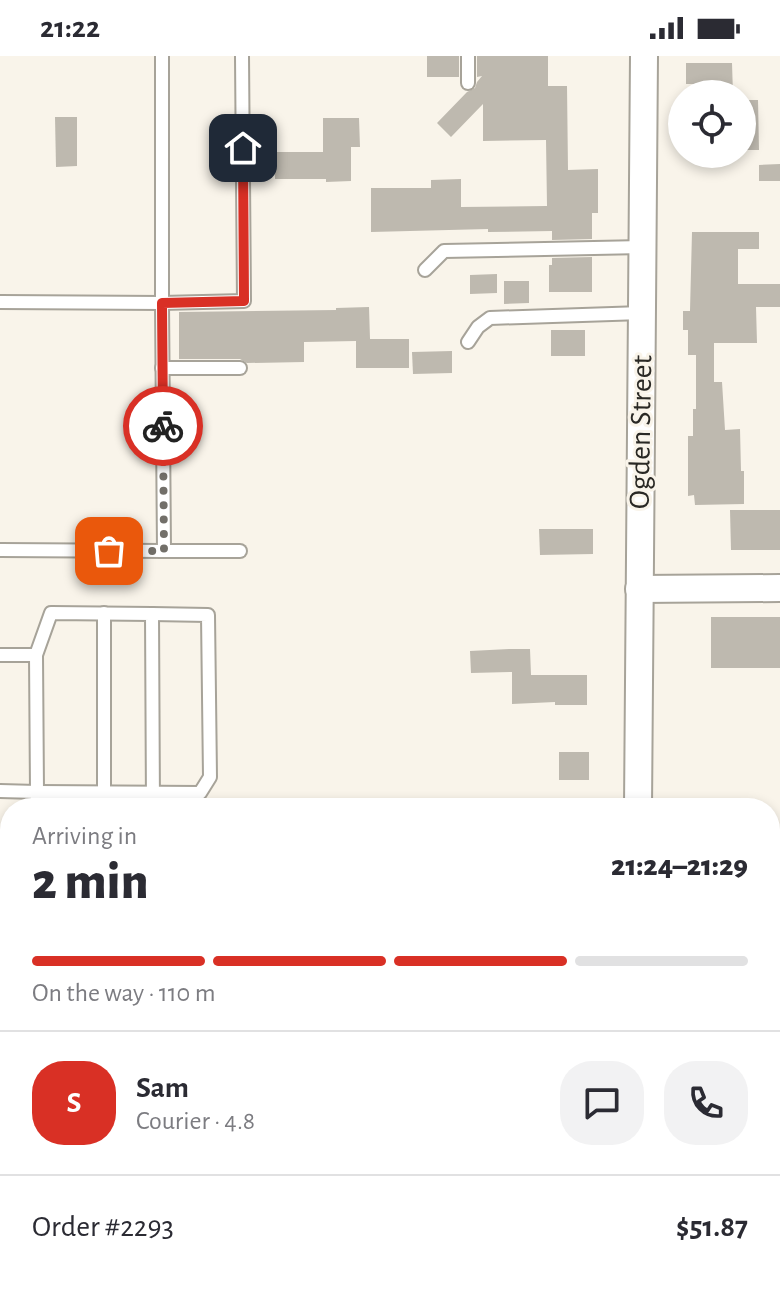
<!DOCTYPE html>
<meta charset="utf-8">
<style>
:root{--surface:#fff;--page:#f2f2f3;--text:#2b2b33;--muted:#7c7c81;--line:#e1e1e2;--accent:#d93025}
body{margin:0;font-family:"Alegreya Sans",sans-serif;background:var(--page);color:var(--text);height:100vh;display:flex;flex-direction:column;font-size:30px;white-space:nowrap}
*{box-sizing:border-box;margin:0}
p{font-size:26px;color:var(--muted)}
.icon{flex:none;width:44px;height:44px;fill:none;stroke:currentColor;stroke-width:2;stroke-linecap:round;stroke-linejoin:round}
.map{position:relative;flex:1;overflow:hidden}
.side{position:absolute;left:0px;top:742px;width:780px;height:498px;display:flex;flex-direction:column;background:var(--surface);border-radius:32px 32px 0 0;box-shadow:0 4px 12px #0003}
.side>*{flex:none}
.buttons{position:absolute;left:668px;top:24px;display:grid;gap:16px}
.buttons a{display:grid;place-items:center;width:88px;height:88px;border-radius:50%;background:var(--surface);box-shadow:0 4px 12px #0003;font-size:40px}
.pin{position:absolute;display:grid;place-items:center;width:68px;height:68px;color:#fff;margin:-34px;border-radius:16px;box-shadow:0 4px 12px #0006}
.courier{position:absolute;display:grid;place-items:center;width:80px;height:80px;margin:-40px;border:6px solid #d93025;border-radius:50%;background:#fff;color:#222;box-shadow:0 2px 10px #0007}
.summary em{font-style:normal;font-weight:800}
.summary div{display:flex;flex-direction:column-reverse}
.summary{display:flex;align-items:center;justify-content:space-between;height:136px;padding:0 32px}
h1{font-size:52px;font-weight:800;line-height:60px}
.bar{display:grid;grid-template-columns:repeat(4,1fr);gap:12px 8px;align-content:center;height:96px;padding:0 32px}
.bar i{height:10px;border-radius:6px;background:var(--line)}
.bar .active{background:var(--accent)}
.bar p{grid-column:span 4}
.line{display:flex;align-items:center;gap:20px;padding:0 32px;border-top:2px solid var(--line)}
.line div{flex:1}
.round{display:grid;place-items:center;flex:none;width:84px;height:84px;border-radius:32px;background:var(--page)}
.status{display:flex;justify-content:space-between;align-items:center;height:56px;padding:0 40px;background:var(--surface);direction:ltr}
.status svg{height:22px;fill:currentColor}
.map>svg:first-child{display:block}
.building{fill:#beb9af}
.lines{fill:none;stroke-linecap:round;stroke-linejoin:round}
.lane-casing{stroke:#a7a399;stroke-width:16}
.street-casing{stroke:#a7a399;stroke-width:30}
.secondary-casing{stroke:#a7a399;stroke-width:40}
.lane{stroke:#fff;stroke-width:12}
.street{stroke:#fff;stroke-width:26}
.secondary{stroke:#fff;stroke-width:36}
.done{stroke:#726f69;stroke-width:8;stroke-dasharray:0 14.4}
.route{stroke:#d93025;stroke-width:10}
.labels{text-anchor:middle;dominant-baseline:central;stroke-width:6;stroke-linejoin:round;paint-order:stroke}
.street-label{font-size:30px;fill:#292824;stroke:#f9f4ea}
</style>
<div class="status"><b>21:22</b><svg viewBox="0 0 49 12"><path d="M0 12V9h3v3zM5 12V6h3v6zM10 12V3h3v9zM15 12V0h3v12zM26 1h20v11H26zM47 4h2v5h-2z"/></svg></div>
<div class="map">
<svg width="780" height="1239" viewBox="0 0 780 1239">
<rect width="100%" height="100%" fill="#f9f4ea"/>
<g class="building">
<rect x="427" y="0" width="32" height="21"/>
<polygon points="477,0 548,0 548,30 567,30 568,114 598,113 598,157 592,157 592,183 552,184 552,175 488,176 488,173 371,176 371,132 431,132 431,124 461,123 461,151 547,150 546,84 483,85 483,48 451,81 437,67 467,36 475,32 477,26 482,20 477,21"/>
<polygon points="686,7 732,7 733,38 696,38 696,28 686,28"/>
<polygon points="742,44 758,44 759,94 742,94"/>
<polygon points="55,61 77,61 77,110 56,111"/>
<polygon points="323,62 359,62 360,91 351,91 351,125 326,126 326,123 275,123 275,96 323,96"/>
<polygon points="780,108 780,125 759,125 759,109"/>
<polygon points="692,176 759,176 759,193 738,193 738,228 780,228 780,251 756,251 757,287 714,287 714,326 722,326 725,374 740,373 741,415 744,415 744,448 695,449 694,439 688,440 688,380 693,380 693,353 696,353 696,299 688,299 688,274 683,274 683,255 690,255"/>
<polygon points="592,201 592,236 549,236 549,209 552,209 552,202"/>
<polygon points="497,218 497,237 470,238 470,219"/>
<polygon points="504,225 529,225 529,247 504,248"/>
<polygon points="369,251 370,283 409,283 409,312 356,312 356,285 304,286 304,306 247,307 240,303 179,303 179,256 336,254 336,252"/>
<rect x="551" y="274" width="34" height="26"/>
<polygon points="452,295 452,317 413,318 412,296"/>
<polygon points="730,454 780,454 780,494 731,494"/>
<polygon points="539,473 593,473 593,498 540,499"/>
<rect x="711" y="561" width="69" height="51"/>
<polygon points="509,593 530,593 531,619 587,619 587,649 555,649 555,646 512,648 512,616 471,617 470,595"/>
<rect x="559" y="696" width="30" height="28"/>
</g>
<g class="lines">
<g class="lane-casing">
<g id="lane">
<polyline points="468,0 468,27"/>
<polyline points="425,214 444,195 643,191"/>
<polyline points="0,246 162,247 244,245 242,0"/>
<polyline points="468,286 478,271 490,262 642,257"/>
<polyline points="162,312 240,312"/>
<polyline points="0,494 164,495 162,247 162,0"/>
<polyline points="164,495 240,495"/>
<polyline points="0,599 36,599"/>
<polyline points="0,735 37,736 36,599 51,557 152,558 153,752"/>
<polyline points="37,752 37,736 200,737 210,721 208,559 152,558"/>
<polyline points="104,752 104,557"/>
<polyline points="0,953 10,954"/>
<polyline points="0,1024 10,1025"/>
</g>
</g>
<g class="street-casing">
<g id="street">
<polyline points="639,533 780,532"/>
<polyline points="638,752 644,0"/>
<polyline points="636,1239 636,1230"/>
</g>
</g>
<g class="secondary-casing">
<g id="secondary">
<polyline points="0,1196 10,1199"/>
<polyline points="117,1230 147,1239"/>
</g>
</g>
<use href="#lane" class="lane"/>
<use href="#street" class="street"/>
<use href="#secondary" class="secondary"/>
</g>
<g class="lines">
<polyline class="done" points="109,495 164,495 163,370"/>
<polyline class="route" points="163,370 162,247 244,245 243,92"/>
</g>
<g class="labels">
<g class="street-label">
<text transform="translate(641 376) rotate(-89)">Ogden Street</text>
</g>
</g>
</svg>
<div class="buttons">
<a><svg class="icon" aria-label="locate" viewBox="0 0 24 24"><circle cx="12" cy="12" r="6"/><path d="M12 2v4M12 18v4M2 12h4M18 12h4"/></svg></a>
</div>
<div class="pin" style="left:109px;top:495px;background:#ea580c"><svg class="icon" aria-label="bag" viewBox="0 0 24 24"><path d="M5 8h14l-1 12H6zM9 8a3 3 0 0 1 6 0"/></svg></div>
<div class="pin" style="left:243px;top:92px;background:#1f2937"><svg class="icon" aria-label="home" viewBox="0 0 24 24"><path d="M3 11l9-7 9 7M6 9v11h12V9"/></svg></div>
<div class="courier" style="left:163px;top:370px"><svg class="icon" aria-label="bike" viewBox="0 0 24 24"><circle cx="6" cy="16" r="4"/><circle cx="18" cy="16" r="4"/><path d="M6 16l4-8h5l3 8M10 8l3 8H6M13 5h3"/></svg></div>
<section class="side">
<div class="summary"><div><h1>2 min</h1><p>Arriving in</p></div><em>21:24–21:29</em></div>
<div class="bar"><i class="active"></i><i class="active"></i><i class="active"></i><i></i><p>On the way · 110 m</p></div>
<div class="line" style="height:144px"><b class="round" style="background:var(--accent);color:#fff">S</b><div><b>Sam</b><p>Courier · 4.8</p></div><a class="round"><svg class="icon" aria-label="chat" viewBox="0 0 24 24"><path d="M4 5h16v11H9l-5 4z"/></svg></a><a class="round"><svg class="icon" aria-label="phone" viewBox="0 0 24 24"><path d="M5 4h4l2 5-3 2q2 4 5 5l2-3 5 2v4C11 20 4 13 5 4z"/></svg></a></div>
<div class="line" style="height:104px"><div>Order #2293</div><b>$51.87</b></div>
</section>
</div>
